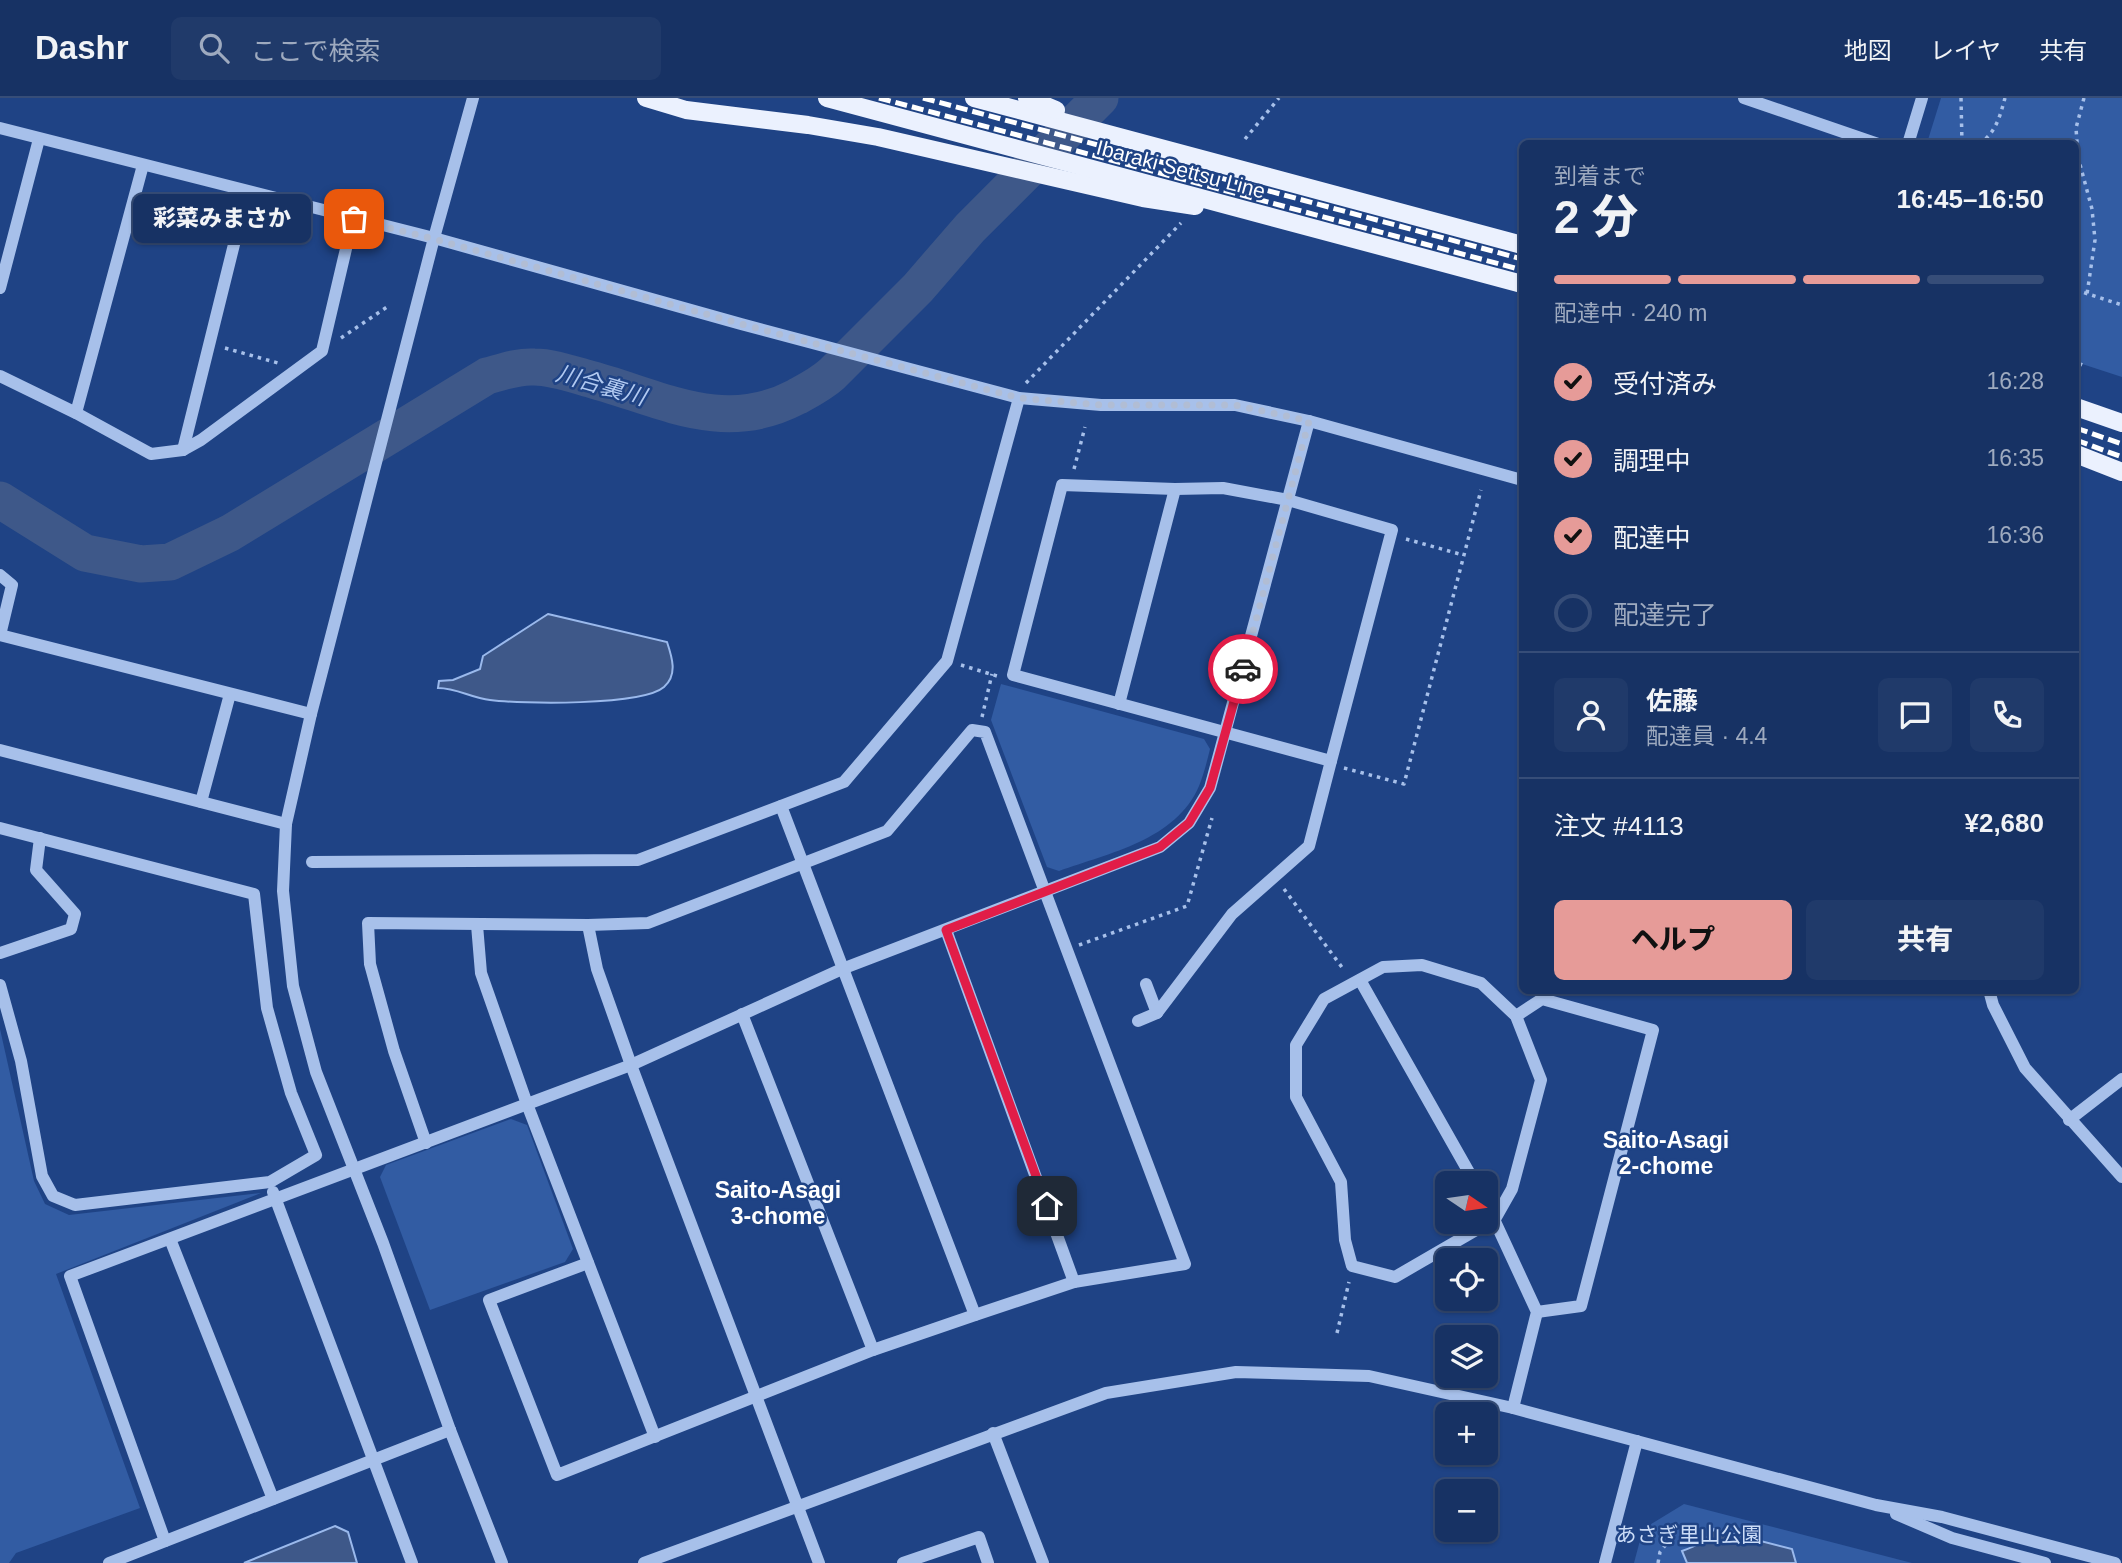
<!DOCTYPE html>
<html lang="ja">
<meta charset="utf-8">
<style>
:root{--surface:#173264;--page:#203a6a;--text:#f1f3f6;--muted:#9eaabf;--line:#364d78;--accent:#e69b98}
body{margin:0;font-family:Helvetica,"Noto Sans JP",sans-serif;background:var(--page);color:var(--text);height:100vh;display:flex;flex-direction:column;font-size:26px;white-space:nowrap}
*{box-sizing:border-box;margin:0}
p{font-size:23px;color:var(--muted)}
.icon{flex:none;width:38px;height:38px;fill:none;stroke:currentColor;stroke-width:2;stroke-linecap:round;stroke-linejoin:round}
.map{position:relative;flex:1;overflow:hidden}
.side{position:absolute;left:1519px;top:42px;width:560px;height:854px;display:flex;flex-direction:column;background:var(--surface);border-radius:10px;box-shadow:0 2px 5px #0004,0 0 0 2px var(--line)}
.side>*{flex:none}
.needle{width:46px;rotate:103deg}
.controls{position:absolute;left:1435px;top:1073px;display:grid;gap:14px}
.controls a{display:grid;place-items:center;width:63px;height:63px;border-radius:10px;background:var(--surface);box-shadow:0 2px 5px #0004,0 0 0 2px var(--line);font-size:35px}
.pin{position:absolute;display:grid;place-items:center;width:60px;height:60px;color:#fff;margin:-30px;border-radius:14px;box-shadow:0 4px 10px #0006}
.courier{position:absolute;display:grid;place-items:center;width:70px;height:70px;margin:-35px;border:5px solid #e11d48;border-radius:50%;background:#fff;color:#222;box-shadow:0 2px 9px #0007}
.bubble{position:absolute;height:49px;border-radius:10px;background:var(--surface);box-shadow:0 2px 5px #0004,0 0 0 2px var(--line);font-size:23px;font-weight:800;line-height:49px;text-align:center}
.overview em{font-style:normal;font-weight:800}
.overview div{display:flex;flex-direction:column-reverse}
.overview{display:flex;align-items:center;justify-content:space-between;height:119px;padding:0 35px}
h1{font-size:46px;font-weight:800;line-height:52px}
.bar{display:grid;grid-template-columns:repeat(4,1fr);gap:10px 7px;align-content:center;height:84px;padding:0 35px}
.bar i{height:9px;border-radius:5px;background:var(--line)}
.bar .active{background:var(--accent)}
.bar p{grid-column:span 4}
.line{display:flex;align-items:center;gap:18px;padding:0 35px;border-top:2px solid var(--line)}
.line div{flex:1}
.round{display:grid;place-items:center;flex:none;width:74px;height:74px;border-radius:10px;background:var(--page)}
ol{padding:0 35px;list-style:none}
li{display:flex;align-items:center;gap:21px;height:77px}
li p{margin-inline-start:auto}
li .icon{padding:7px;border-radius:50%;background:var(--accent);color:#111;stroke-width:4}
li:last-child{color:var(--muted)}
li i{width:38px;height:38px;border:4px solid var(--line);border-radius:50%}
.primary-button{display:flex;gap:14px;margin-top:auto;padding:14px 35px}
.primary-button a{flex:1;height:80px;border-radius:10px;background:var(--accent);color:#111;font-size:28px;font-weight:800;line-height:80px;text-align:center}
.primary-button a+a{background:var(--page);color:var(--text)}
header{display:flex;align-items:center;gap:42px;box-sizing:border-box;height:98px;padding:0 35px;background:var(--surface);border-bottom:2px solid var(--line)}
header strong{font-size:33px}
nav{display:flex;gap:38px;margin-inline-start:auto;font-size:24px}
.search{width:490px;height:63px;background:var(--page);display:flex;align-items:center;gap:18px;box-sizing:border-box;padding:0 24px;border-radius:10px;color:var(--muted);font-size:26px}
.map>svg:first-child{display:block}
.green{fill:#325ca3}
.water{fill:#3e5889;stroke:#9ab9ec;stroke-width:2}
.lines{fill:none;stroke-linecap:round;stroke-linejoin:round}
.river{stroke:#3e5889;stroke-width:37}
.path{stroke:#a7c0ea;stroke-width:3.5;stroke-dasharray:3.5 5;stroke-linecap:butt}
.minor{stroke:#a7c0ea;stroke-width:12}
.major{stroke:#ebf1fe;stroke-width:18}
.rail{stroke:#fff;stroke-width:5;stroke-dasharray:12 5;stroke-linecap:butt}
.done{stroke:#b1bdd4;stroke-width:7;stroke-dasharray:0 12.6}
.route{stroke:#e11d48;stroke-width:9}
.labels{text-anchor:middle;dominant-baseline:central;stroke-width:5;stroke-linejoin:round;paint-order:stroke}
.street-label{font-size:21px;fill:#fff;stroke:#1f4385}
.park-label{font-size:21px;fill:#cbdcf7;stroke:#1f4385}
.water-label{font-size:23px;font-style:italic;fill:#b2caf1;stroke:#1f4385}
.neighbourhood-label{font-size:23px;font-weight:bold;fill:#fff;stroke:#1f4385}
</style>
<header>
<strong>Dashr</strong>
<div class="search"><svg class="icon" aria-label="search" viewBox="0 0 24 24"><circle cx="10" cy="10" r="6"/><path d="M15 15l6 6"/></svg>ここで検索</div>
<nav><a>地図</a><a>レイヤ</a><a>共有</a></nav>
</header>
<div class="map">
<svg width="2122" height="1465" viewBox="0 0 2122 1465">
<rect width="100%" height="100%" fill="#1f4385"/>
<g class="green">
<polygon points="1941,0 2122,0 2122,279 2076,264 2076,46 1927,45"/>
<path d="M 1001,586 L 1204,641 L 1210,651 C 1207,663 1204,676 1199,688 C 1176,742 1109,755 1059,773 L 1047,769 L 991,622 Z"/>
<polygon points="0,931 34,1083 45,1106 69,1117 261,1095 56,1176 140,1410 16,1455 9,1465 0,1465"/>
<polygon points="511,1021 527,1027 573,1151 565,1164 430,1212 380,1079 386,1067"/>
<polygon points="1684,1406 1912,1465 1634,1465 1643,1431"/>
</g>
<g class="water">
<path d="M 548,516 L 667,544 C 672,559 678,577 664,589 C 642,608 521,606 490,602 C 471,600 457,590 438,590 L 439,583 L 453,582 L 480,571 L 483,558 Z"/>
<polygon points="335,1428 348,1434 357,1465 244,1465"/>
<path d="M 1714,1431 L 1792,1451 L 1796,1465 L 1687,1465 L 1682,1453 C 1696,1448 1706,1444 1714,1431 Z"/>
</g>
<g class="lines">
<path class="river" d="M 0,402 L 85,455 L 141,466 L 170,464 L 230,435 L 487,278 C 502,274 518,268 534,269 C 551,269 569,275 586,280 C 659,299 722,338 796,299 C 809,292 821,286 832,276 L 918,190 L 970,130 L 1100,0"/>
<g class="path">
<polyline points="1961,0 1962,46"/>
<polyline points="2084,0 2076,30 2078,59 2092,111 2095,142 2087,196"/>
<polyline points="1245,41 1279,0"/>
<path d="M 1979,46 C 1996,35 2000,18 2005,0"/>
<polyline points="2076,192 2122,207"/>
<polyline points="341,240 390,207"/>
<polyline points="225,250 278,265"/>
<polyline points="2076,260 2082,263 2079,270"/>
<polyline points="1026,285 1181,125"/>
<polyline points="1074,371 1085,329"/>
<polyline points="1406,441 1463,457"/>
<polyline points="961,567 997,578"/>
<polyline points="982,619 992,576"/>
<polyline points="1344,670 1404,686 1481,392"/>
<polyline points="1284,791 1344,872"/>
<polyline points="1079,847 1187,808 1212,720"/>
<polyline points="1337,1235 1349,1184"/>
<polyline points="1658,1465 1660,1454 1667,1445"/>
</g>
<g class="minor">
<polyline points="473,0 434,140 311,616 286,726 283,793 293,888 316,974 383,1145 450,1332 502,1465"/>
<polyline points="1744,0 1878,46"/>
<polyline points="0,30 434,140 741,226 1019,300 1101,307 1235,307 1309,323 1522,382"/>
<polyline points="1908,46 1922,0"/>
<polyline points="0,190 39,41"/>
<polyline points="0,278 76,315 151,356 183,352 201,342 322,253 353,121"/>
<polyline points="76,315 143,67"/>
<polyline points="183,352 247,94"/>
<polygon points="1062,387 1175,391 1223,390 1288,402 1392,432 1331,663 1013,577"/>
<polyline points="0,477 12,487 0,537"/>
<polyline points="0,537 311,616"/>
<polyline points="1119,606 1175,391"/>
<polyline points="0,652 286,726"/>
<polyline points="201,704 230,596"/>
<polyline points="781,708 975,1217"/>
<polyline points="0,730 254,796 267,910 291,995 316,1057 270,1084 75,1107 53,1098 42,1078 21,963 0,887"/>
<polyline points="312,764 638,762 844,684 947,563 1019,300"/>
<polyline points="477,827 481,875 527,1006 655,1339"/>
<polyline points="588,827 597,871 631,967 819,1465"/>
<polyline points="946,832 1074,1184"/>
<polyline points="0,855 71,831 75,816 36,772 40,740"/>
<polygon points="1422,867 1481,885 1516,918 1541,982 1512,1091 1495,1121 1395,1179 1352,1168 1345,1142 1341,1084 1296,999 1296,947 1324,901 1383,869"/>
<polyline points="1360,882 1475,1085"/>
<polyline points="1146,886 1157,915"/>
<polyline points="1989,892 1993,907 2025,970 2122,1079"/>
<polyline points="742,916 873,1252"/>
<polyline points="1516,918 1542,901 1653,932 1581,1208 1537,1214"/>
<polyline points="1138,923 1157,915 1232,816 1309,748 1331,663"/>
<polyline points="2069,1022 2122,981"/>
<polyline points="426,1045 394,953 370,866 368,825 588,827 648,825 887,733 972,632 985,634 1185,1166 1074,1184 975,1217 873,1252 557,1377 489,1202 588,1165"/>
<polyline points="273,1094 412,1465"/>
<polyline points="1486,1104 1537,1214 1513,1310"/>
<polyline points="170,1141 273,1401"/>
<polyline points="993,1335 1043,1465"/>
<polyline points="1896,1416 1952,1440 2045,1465"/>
<polyline points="165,1443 70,1178 631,967 842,871 1160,749 1189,725 1210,690 1309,323"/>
<polyline points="109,1465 450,1332"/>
<polyline points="644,1465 1106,1295 1236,1274 1369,1278 1513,1310 1876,1407 1942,1419 2115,1465"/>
<polyline points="903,1465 979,1439 988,1465"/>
<polyline points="1605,1465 1637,1343"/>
</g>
<g class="major">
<polyline points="646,0 686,12 808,27 878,39 1143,100 1195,108"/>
<polyline points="827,0 1522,186"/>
<polyline points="974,0 1522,147"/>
<polyline points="1027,0 1056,12"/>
<polyline points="2076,309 2122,325"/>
<polyline points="2076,356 2122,374"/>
</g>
<g class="rail">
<polyline points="879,0 1522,172"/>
<polyline points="923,0 1522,161"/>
<polyline points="2076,330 2122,346"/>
<polyline points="2076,342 2122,359"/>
</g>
</g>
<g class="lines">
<polyline class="done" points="354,121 434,141 767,233 1019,300 1101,307 1235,307 1309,323 1243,571"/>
<polyline class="route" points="1047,1108 946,832 1160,749 1189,725 1210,690 1243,571"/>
</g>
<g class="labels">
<g class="street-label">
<text transform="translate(1181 71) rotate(15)">Ibaraki Settsu Line</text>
</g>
<g class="park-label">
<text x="1689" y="1436">あさぎ里山公園</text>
</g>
<g class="water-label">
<text transform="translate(601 287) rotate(16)">川合裏川</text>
</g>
<g class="neighbourhood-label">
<text x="1666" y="1042">Saito-Asagi<tspan x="1666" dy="26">2-chome</tspan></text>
<text x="778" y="1092">Saito-Asagi<tspan x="778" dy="26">3-chome</tspan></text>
</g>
</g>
</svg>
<div class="controls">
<a><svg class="needle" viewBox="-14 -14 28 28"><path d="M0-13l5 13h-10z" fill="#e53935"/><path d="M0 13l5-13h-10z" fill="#9eaabf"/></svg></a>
<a><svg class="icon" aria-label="locate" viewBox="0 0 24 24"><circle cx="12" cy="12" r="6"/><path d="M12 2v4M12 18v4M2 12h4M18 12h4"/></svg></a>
<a><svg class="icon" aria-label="layers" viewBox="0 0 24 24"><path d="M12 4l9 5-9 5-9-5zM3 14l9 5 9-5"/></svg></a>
<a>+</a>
<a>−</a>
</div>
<div class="pin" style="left:354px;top:121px;background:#ea580c"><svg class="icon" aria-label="bag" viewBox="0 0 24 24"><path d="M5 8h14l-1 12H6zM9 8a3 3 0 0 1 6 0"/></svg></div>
<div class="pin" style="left:1047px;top:1108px;background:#1f2937"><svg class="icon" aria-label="home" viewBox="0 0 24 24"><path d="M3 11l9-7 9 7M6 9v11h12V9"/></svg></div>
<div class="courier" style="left:1243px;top:571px"><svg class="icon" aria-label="car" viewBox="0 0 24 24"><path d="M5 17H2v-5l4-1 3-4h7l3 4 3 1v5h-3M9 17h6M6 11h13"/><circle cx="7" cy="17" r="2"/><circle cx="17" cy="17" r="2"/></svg></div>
<div class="bubble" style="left:133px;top:96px;width:178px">彩菜みまさか</div>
<section class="side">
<div class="overview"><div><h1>2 分</h1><p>到着まで</p></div><em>16:45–16:50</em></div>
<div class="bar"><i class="active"></i><i class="active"></i><i class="active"></i><i></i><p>配達中 · 240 m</p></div>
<ol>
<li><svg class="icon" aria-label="check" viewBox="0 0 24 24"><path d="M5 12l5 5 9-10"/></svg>受付済み<p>16:28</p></li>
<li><svg class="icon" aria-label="check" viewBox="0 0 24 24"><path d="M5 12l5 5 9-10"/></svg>調理中<p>16:35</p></li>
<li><svg class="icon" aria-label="check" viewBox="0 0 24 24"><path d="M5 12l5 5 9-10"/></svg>配達中<p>16:36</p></li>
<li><i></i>配達完了</li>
</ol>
<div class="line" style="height:126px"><a class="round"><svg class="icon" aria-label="person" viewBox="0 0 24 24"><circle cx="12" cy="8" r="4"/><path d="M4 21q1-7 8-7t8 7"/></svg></a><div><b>佐藤</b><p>配達員 · 4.4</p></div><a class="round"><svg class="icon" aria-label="chat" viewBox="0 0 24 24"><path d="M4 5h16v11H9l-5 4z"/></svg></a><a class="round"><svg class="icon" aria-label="phone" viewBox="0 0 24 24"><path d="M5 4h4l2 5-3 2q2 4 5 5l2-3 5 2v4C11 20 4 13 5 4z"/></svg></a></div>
<div class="line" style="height:91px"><div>注文 #4113</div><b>¥2,680</b></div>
<div class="primary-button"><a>ヘルプ</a><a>共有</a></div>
</section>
</div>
